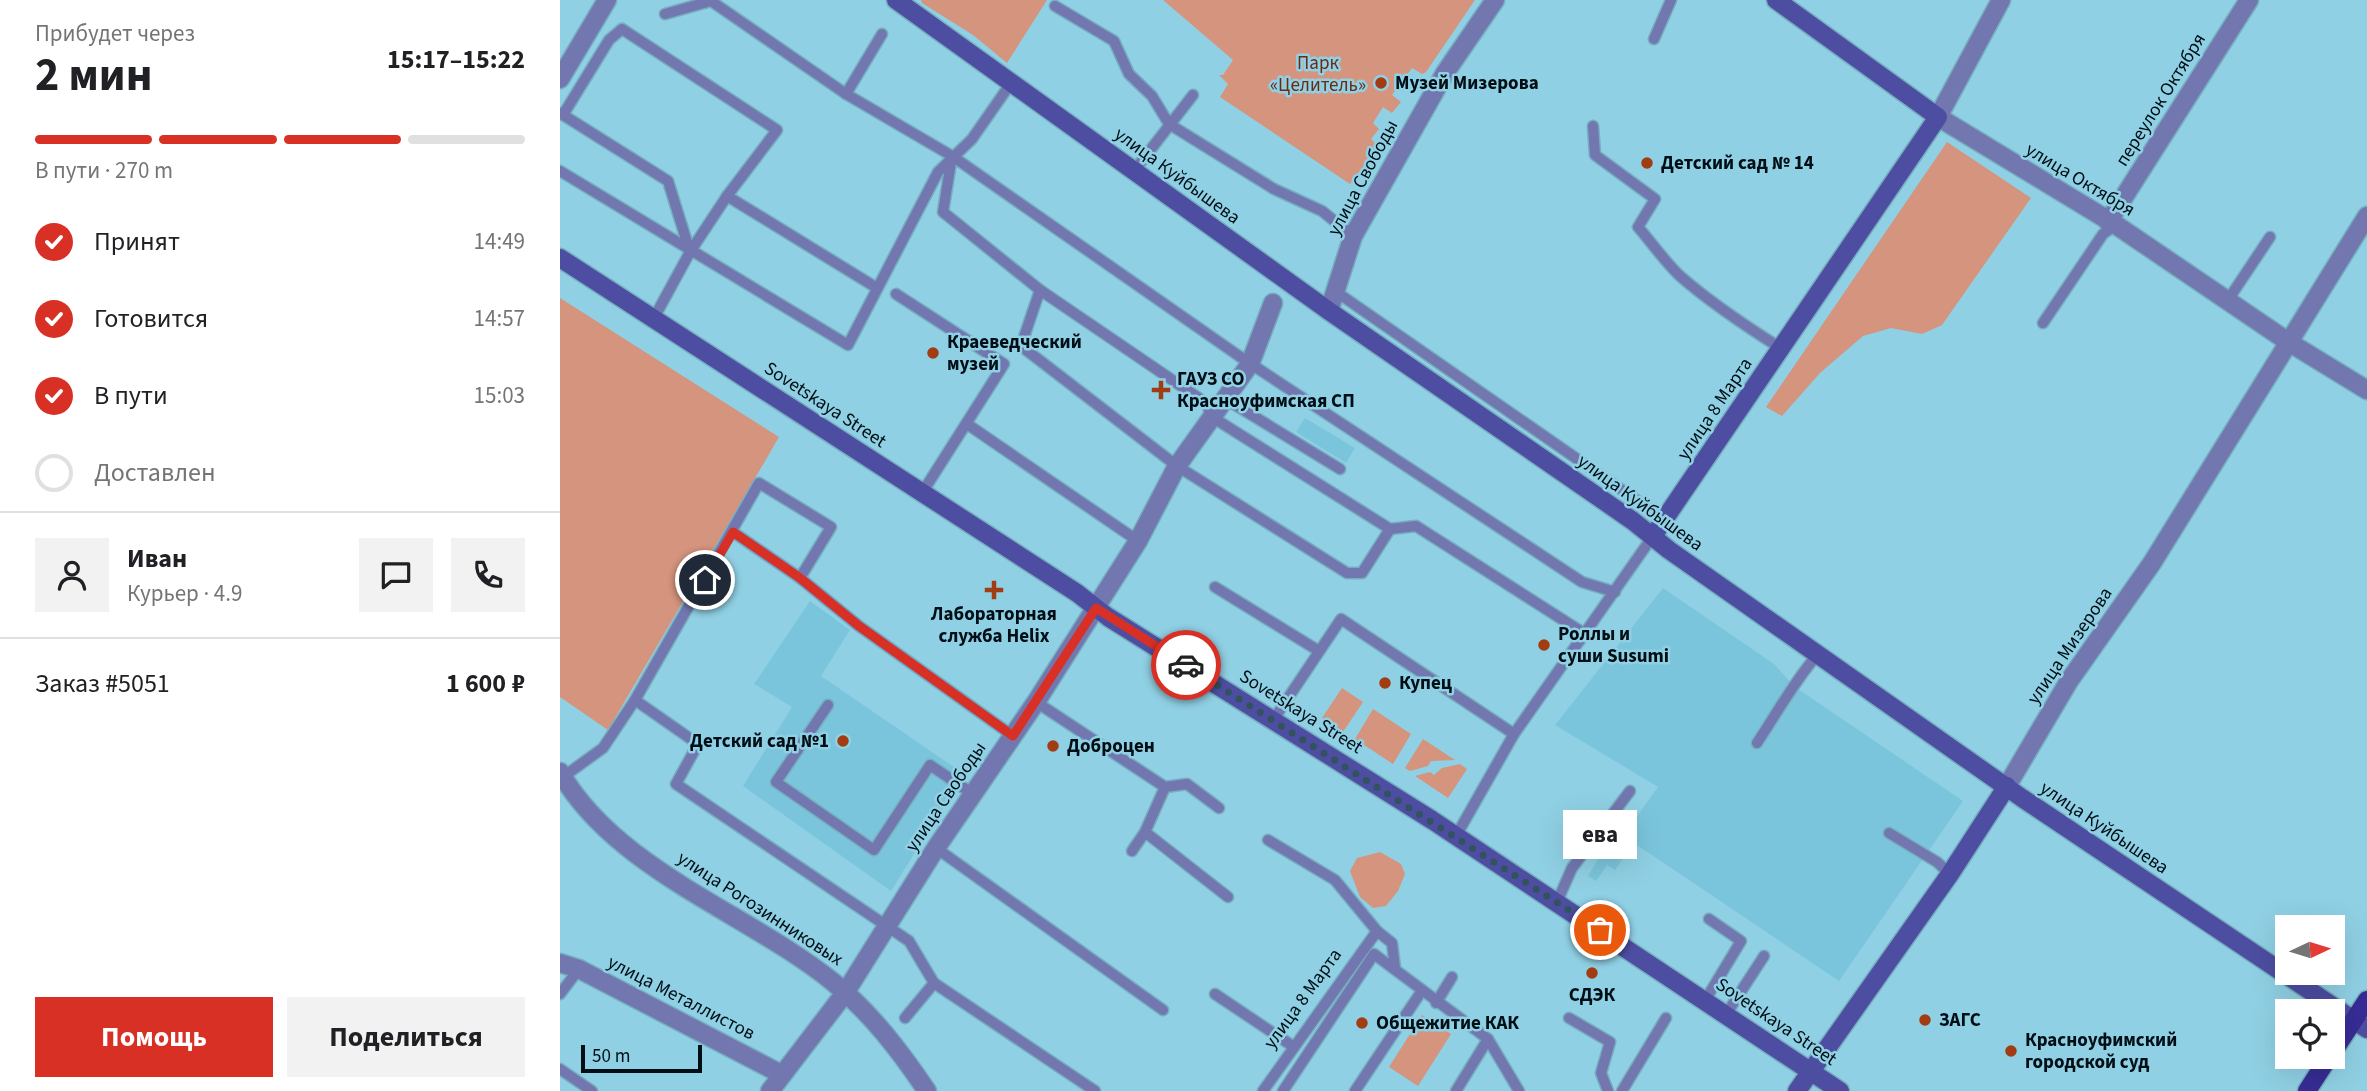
<!DOCTYPE html>
<html lang="ru">
<meta charset="utf-8">
<style>
:root{--surface:#fff;--page:#f2f2f2;--text:#202124;--muted:#757577;--line:#e0e0e0;--accent:#d93025}
body{margin:0;font-family:"Source Sans 3",sans-serif;background:var(--page);color:var(--text);height:100vh;display:flex;flex-direction:column;font-size:26px;white-space:nowrap}
*{box-sizing:border-box;margin:0}
p{font-size:23px;color:var(--muted)}
.icon{flex:none;width:38px;height:38px;fill:none;stroke:currentColor;stroke-width:2;stroke-linecap:round;stroke-linejoin:round}
.map{position:relative;flex:1;overflow:hidden}
.details{display:flex;flex-direction:column;background:var(--surface);width:560px}
.details>*{flex:none}
.needle{width:46px;rotate:86deg}
.controls{position:absolute;left:1715px;top:915px;display:grid;gap:14px}
.controls a{display:grid;place-items:center;width:70px;height:70px;border-radius:0px;background:var(--surface);box-shadow:0 7px 28px #0002;font-size:35px}
.scale{position:absolute;left:21px;bottom:18px;width:121px;box-sizing:border-box;padding-left:7px;border:4px solid #000f16;border-top:0;font-size:19px;line-height:24px;white-space:nowrap;color:#000f16;-webkit-text-stroke:5px #90d0e4;paint-order:stroke}
.pin{position:absolute;display:grid;place-items:center;width:60px;height:60px;color:#fff;margin:-30px;border:4px solid #fff;border-radius:50%;box-shadow:0 2px 7px #0007}
.courier{position:absolute;display:grid;place-items:center;width:70px;height:70px;margin:-35px;border:5px solid #d93025;border-radius:50%;background:#fff;color:#222;box-shadow:0 2px 9px #0007}
.bubble{position:absolute;height:49px;border-radius:0px;background:var(--surface);box-shadow:0 7px 28px #0002;font-size:23px;font-weight:700;line-height:49px;text-align:center}
.headline em{font-style:normal;font-weight:700}
.headline div{display:flex;flex-direction:column-reverse}
.headline{display:flex;align-items:center;justify-content:space-between;height:119px;padding:0 35px}
h1{font-size:46px;font-weight:700;line-height:52px}
.bar{display:grid;grid-template-columns:repeat(4,1fr);gap:10px 7px;align-content:center;height:84px;padding:0 35px}
.bar i{height:9px;border-radius:5px;background:var(--line)}
.bar .current{background:var(--accent)}
.bar p{grid-column:span 4}
.line{display:flex;align-items:center;gap:18px;padding:0 35px;border-top:2px solid var(--line)}
.line div{flex:1}
.round{display:grid;place-items:center;flex:none;width:74px;height:74px;border-radius:0px;background:var(--page)}
ol{padding:0 35px;list-style:none}
li{display:flex;align-items:center;gap:21px;height:77px}
li p{margin-inline-start:auto}
li .icon{padding:7px;border-radius:50%;background:var(--accent);color:#fff;stroke-width:4}
li:last-child{color:var(--muted)}
li i{width:38px;height:38px;border:4px solid var(--line);border-radius:50%}
.primary-button{display:flex;gap:14px;margin-top:auto;padding:14px 35px}
.primary-button a{flex:1;height:80px;border-radius:0px;background:var(--accent);color:#fff;font-size:28px;font-weight:700;line-height:80px;text-align:center}
.primary-button a+a{background:var(--page);color:var(--text)}
main{display:flex;flex:1;min-height:0}
.map>svg:first-child{display:block}
.built{fill:#7bc5dc}
.green{fill:#d4947e}
.lines{fill:none;stroke-linecap:round;stroke-linejoin:round}
.lane-casing{stroke:#76adbf;stroke-width:13}
.street-casing{stroke:#76adbf;stroke-width:21}
.secondary-casing{stroke:#76adbf;stroke-width:21}
.primary-casing{stroke:#76adbf;stroke-width:21}
.lane{stroke:#7277af;stroke-width:10}
.street{stroke:#7277af;stroke-width:18}
.secondary{stroke:#4d4ea1;stroke-width:18}
.primary{stroke:#372c95;stroke-width:18}
.done{stroke:#32535e;stroke-width:7;stroke-dasharray:0 12.6}
.route{stroke:#d93025;stroke-width:9}
.poi-dot{fill:#a23c12;stroke:#90d0e4;stroke-width:2.5}
.labels{text-anchor:middle;dominant-baseline:central;stroke-width:5;stroke-linejoin:round;paint-order:stroke}
.park-label{font-size:19px;fill:#6b2b13;stroke:#90d0e4}
.poi-label{font-size:19px;font-weight:bold;fill:#000f16;stroke:#90d0e4;text-anchor:start}
.street-label{font-size:19px;fill:#000f16;stroke:#90d0e4}
</style>
<main>
<section class="details">
<div class="headline"><div><h1>2 мин</h1><p>Прибудет через</p></div><em>15:17–15:22</em></div>
<div class="bar"><i class="current"></i><i class="current"></i><i class="current"></i><i></i><p>В пути · 270 m</p></div>
<ol>
<li><svg class="icon" aria-label="check" viewBox="0 0 24 24"><path d="M5 12l5 5 9-10"/></svg>Принят<p>14:49</p></li>
<li><svg class="icon" aria-label="check" viewBox="0 0 24 24"><path d="M5 12l5 5 9-10"/></svg>Готовится<p>14:57</p></li>
<li><svg class="icon" aria-label="check" viewBox="0 0 24 24"><path d="M5 12l5 5 9-10"/></svg>В пути<p>15:03</p></li>
<li><i></i>Доставлен</li>
</ol>
<div class="line" style="height:126px"><a class="round"><svg class="icon" aria-label="person" viewBox="0 0 24 24"><circle cx="12" cy="8" r="4"/><path d="M4 21q1-7 8-7t8 7"/></svg></a><div><b>Иван</b><p>Курьер · 4.9</p></div><a class="round"><svg class="icon" aria-label="chat" viewBox="0 0 24 24"><path d="M4 5h16v11H9l-5 4z"/></svg></a><a class="round"><svg class="icon" aria-label="phone" viewBox="0 0 24 24"><path d="M5 4h4l2 5-3 2q2 4 5 5l2-3 5 2v4C11 20 4 13 5 4z"/></svg></a></div>
<div class="line" style="height:91px"><div>Заказ #5051</div><b>1 600 ₽</b></div>
<div class="primary-button"><a>Помощь</a><a>Поделиться</a></div>
</section>
<div class="map">
<svg width="1807" height="1091" viewBox="0 0 1807 1091">
<rect width="100%" height="100%" fill="#90d0e4"/>
<g class="built">
<polygon points="745,418 795,448 786,463 736,432"/>
<polygon points="1103,588 1214,664 1235,687 1403,801 1279,981 1074,843 1055,870 1047,865 1036,881 1028,876 1042,853 1055,847 1098,787 995,725"/>
<polygon points="250,601 290,630 261,676 404,774 331,891 183,786 232,707 194,684"/>
</g>
<g class="green">
<polygon points="361,0 487,0 447,63 413,35 362,3"/>
<polygon points="603,0 915,0 866,72 862,74 852,68 832,95 841,102 832,113 823,107 813,123 819,129 811,139 819,146 790,184 660,97 668,84 659,75 663,75 673,60"/>
<polygon points="1387,142 1471,198 1382,325 1362,334 1331,328 1303,336 1260,373 1222,416 1206,407"/>
<polygon points="0,298 219,437 48,730 0,697"/>
<polygon points="782,688 803,702 783,732 762,718"/>
<polygon points="813,709 851,734 833,764 795,739"/>
<polygon points="863,739 895,760 871,761 868,766 850,771 845,768"/>
<polygon points="900,764 907,769 888,798 855,776 870,772 874,775 882,768"/>
<polygon points="820,852 841,864 845,874 838,891 826,906 813,908 800,897 790,871 797,858"/>
<polygon points="862,1015 891,1034 858,1086 829,1067"/>
</g>
<g class="lines">
<g class="lane-casing">
<g id="lane">
<polyline points="495,6 554,41 569,74 592,96 609,124 714,189 762,211 793,236"/>
<polyline points="105,14 151,1 286,94 392,156 679,356 1022,582 1055,592"/>
<polyline points="1094,39 1111,0"/>
<polyline points="286,94 322,34"/>
<polyline points="0,113 108,181 130,252"/>
<polyline points="3,115 49,40 62,29 217,130 167,196 130,252 94,318"/>
<path d="M 1033,126 L 1035,155 L 1095,199 L 1078,227 C 1092,243 1105,262 1120,276 C 1152,304 1187,327 1222,349"/>
<polyline points="392,156 383,212 480,290 646,403 652,417 830,529 856,526 1025,634"/>
<polyline points="0,171 288,345 378,172 412,139 451,83"/>
<polyline points="574,171 633,95"/>
<polyline points="167,196 317,288"/>
<polyline points="480,290 461,346 617,466 787,573 802,573 830,529"/>
<polyline points="775,291 1105,520"/>
<polyline points="336,294 444,364 362,493"/>
<polyline points="1668,300 1710,237"/>
<polyline points="1483,323 1543,234 1556,225"/>
<polyline points="667,400 780,469"/>
<polyline points="407,424 578,541"/>
<polyline points="173,532 240,578 299,626 453,736"/>
<polyline points="655,587 759,651"/>
<polyline points="75,700 138,744 116,784 349,941 374,983 535,1091"/>
<polyline points="476,702 605,787 627,784 659,808"/>
<polyline points="268,705 216,782 314,850 370,765 413,794"/>
<polyline points="714,719 781,619 954,734"/>
<path d="M 1197,743 C 1217,713 1235,680 1258,654"/>
<polyline points="3,777 43,748 75,700 199,483 271,527 240,578"/>
<polyline points="585,832 668,897"/>
<polyline points="1329,833 1377,862 1390,874"/>
<polyline points="896,836 954,734 1093,536"/>
<polyline points="708,840 775,880 817,931 832,943 835,968"/>
<polyline points="376,848 603,1010"/>
<polyline points="572,851 585,832 605,787"/>
<polyline points="997,902 1012,868 1070,791"/>
<polyline points="0,994 19,969"/>
<polyline points="655,994 734,1047"/>
<polyline points="1146,999 1181,941 1149,919"/>
<polyline points="876,1003 892,977"/>
<polyline points="1167,1013 1204,956"/>
<polyline points="345,1018 374,983"/>
<polyline points="1009,1018 1050,1042 1041,1073 1048,1091"/>
<polyline points="0,1069 32,1091"/>
<polyline points="703,1091 817,931"/>
<polyline points="723,1091 814,954 928,1039 959,1091"/>
<polyline points="795,1091 861,992"/>
<polyline points="896,1091 928,1039"/>
<polyline points="1062,1091 1106,1018"/>
</g>
</g>
<g class="street-casing">
<g id="street">
<polyline points="1441,0 1378,117 1556,225 1730,343 1807,390"/>
<polyline points="0,79 47,0"/>
<polyline points="1548,222 1689,0"/>
<polyline points="769,311 793,236 885,73 935,0"/>
<path d="M 0,772 C 56,870 188,913 273,982 C 311,1013 340,1051 367,1091"/>
<polyline points="1447,786 1509,681 1592,563 1807,216"/>
<polyline points="0,963 19,969 221,1074"/>
<polyline points="210,1091 285,993 376,848 476,702 578,541 617,466 690,364 713,303"/>
</g>
</g>
<g class="secondary-casing">
<g id="secondary">
<polyline points="336,0 769,311 1073,521 1109,550 1462,798 1807,1029"/>
<polyline points="0,258 517,593 548,617 872,820 1280,1091"/>
<polyline points="1093,536 1378,117 1216,0"/>
<polyline points="1237,1091 1390,874 1447,786"/>
</g>
</g>
<g class="primary-casing">
<g id="primary">
<polyline points="1773,1052 1807,1000"/>
<polyline points="1747,1091 1769,1057"/>
</g>
</g>
<use href="#lane" class="lane"/>
<use href="#street" class="street"/>
<use href="#secondary" class="secondary"/>
<use href="#primary" class="primary"/>
</g>
<g class="lines">
<polyline class="done" points="626,665 1040,930"/>
<polyline class="route" points="145,580 173,532 240,578 299,626 453,736 536,608 626,665"/>
</g>
<g class="poi-dot">
<circle cx="821" cy="83" r="7"/>
<circle cx="1087" cy="163" r="7"/>
<circle cx="373" cy="353" r="7"/>
<path d="M597.5 379.5h7v7h7v7h-7v7h-7v-7h-7v-7h7z"/>
<path d="M430.5 579.5h7v7h7v7h-7v7h-7v-7h-7v-7h7z"/>
<circle cx="984" cy="645" r="7"/>
<circle cx="825" cy="683" r="7"/>
<circle cx="283" cy="741" r="7"/>
<circle cx="493" cy="746" r="7"/>
<circle cx="1032" cy="973" r="7"/>
<circle cx="1365" cy="1020" r="7"/>
<circle cx="802" cy="1023" r="7"/>
<circle cx="1451" cy="1051" r="7"/>
</g>
<g class="labels">
<g class="park-label">
<text x="758" y="63">Парк<tspan x="758" dy="22">«Целитель»</tspan></text>
</g>
<g class="poi-label">
<text x="835" y="83">Музей Мизерова</text>
<text x="1101" y="163">Детский сад № 14</text>
<text x="387" y="342">Краеведческий<tspan x="387" dy="22">музей</tspan></text>
<text x="617" y="379">ГАУЗ СО<tspan x="617" dy="22">Красноуфимская СП</tspan></text>
<text x="434" y="614" text-anchor="middle">Лабораторная<tspan x="434" dy="22">служба Helix</tspan></text>
<text x="998" y="634">Роллы и<tspan x="998" dy="22">суши Susumi</tspan></text>
<text x="839" y="683">Купец</text>
<text x="269" y="741" text-anchor="end">Детский сад №1</text>
<text x="507" y="746">Доброцен</text>
<text x="1032" y="995" text-anchor="middle">СДЭК</text>
<text x="1379" y="1020">ЗАГС</text>
<text x="816" y="1023">Общежитие КАК</text>
<text x="1465" y="1040">Красноуфимский<tspan x="1465" dy="22">городской суд</tspan></text>
</g>
<g class="street-label">
<text transform="translate(1601 100) rotate(-58)">переулок Октября</text>
<text transform="translate(617 176) rotate(36)">улица Куйбышева</text>
<text transform="translate(803 178) rotate(-62)">улица Свободы</text>
<text transform="translate(1520 180) rotate(31)">улица Октября</text>
<text transform="translate(265 405) rotate(33)">Sovetskaya Street</text>
<text transform="translate(1155 409) rotate(-56)">улица 8 Марта</text>
<text transform="translate(1080 503) rotate(36)">улица Куйбышева</text>
<text transform="translate(1510 646) rotate(-56)">улица Мизерова</text>
<text transform="translate(741 712) rotate(32)">Sovetskaya Street</text>
<text transform="translate(386 797) rotate(-56)">улица Свободы</text>
<text transform="translate(1544 828) rotate(34)">улица Куйбышева</text>
<text transform="translate(200 909) rotate(33)">улица Рогозинниковых</text>
<text transform="translate(121 998) rotate(27)">улица Металлистов</text>
<text transform="translate(743 999) rotate(-54)">улица 8 Марта</text>
<text transform="translate(1216 1022) rotate(34)">Sovetskaya Street</text>
</g>
</g>
</svg>
<div class="controls">
<a><svg class="needle" viewBox="-14 -14 28 28"><path d="M0-13l5 13h-10z" fill="#e53935"/><path d="M0 13l5-13h-10z" fill="#757577"/></svg></a>
<a><svg class="icon" aria-label="locate" viewBox="0 0 24 24"><circle cx="12" cy="12" r="6"/><path d="M12 2v4M12 18v4M2 12h4M18 12h4"/></svg></a>
</div>
<div class="scale">50 m</div>
<div class="pin" style="left:1040px;top:930px;background:#ea580c"><svg class="icon" aria-label="bag" viewBox="0 0 24 24"><path d="M5 8h14l-1 12H6zM9 8a3 3 0 0 1 6 0"/></svg></div>
<div class="pin" style="left:145px;top:580px;background:#1f2937"><svg class="icon" aria-label="home" viewBox="0 0 24 24"><path d="M3 11l9-7 9 7M6 9v11h12V9"/></svg></div>
<div class="courier" style="left:626px;top:665px"><svg class="icon" aria-label="car" viewBox="0 0 24 24"><path d="M5 17H2v-5l4-1 3-4h7l3 4 3 1v5h-3M9 17h6M6 11h13"/><circle cx="7" cy="17" r="2"/><circle cx="17" cy="17" r="2"/></svg></div>
<div class="bubble" style="left:1003px;top:810px;width:74px">ева</div>
</div>
</main>
